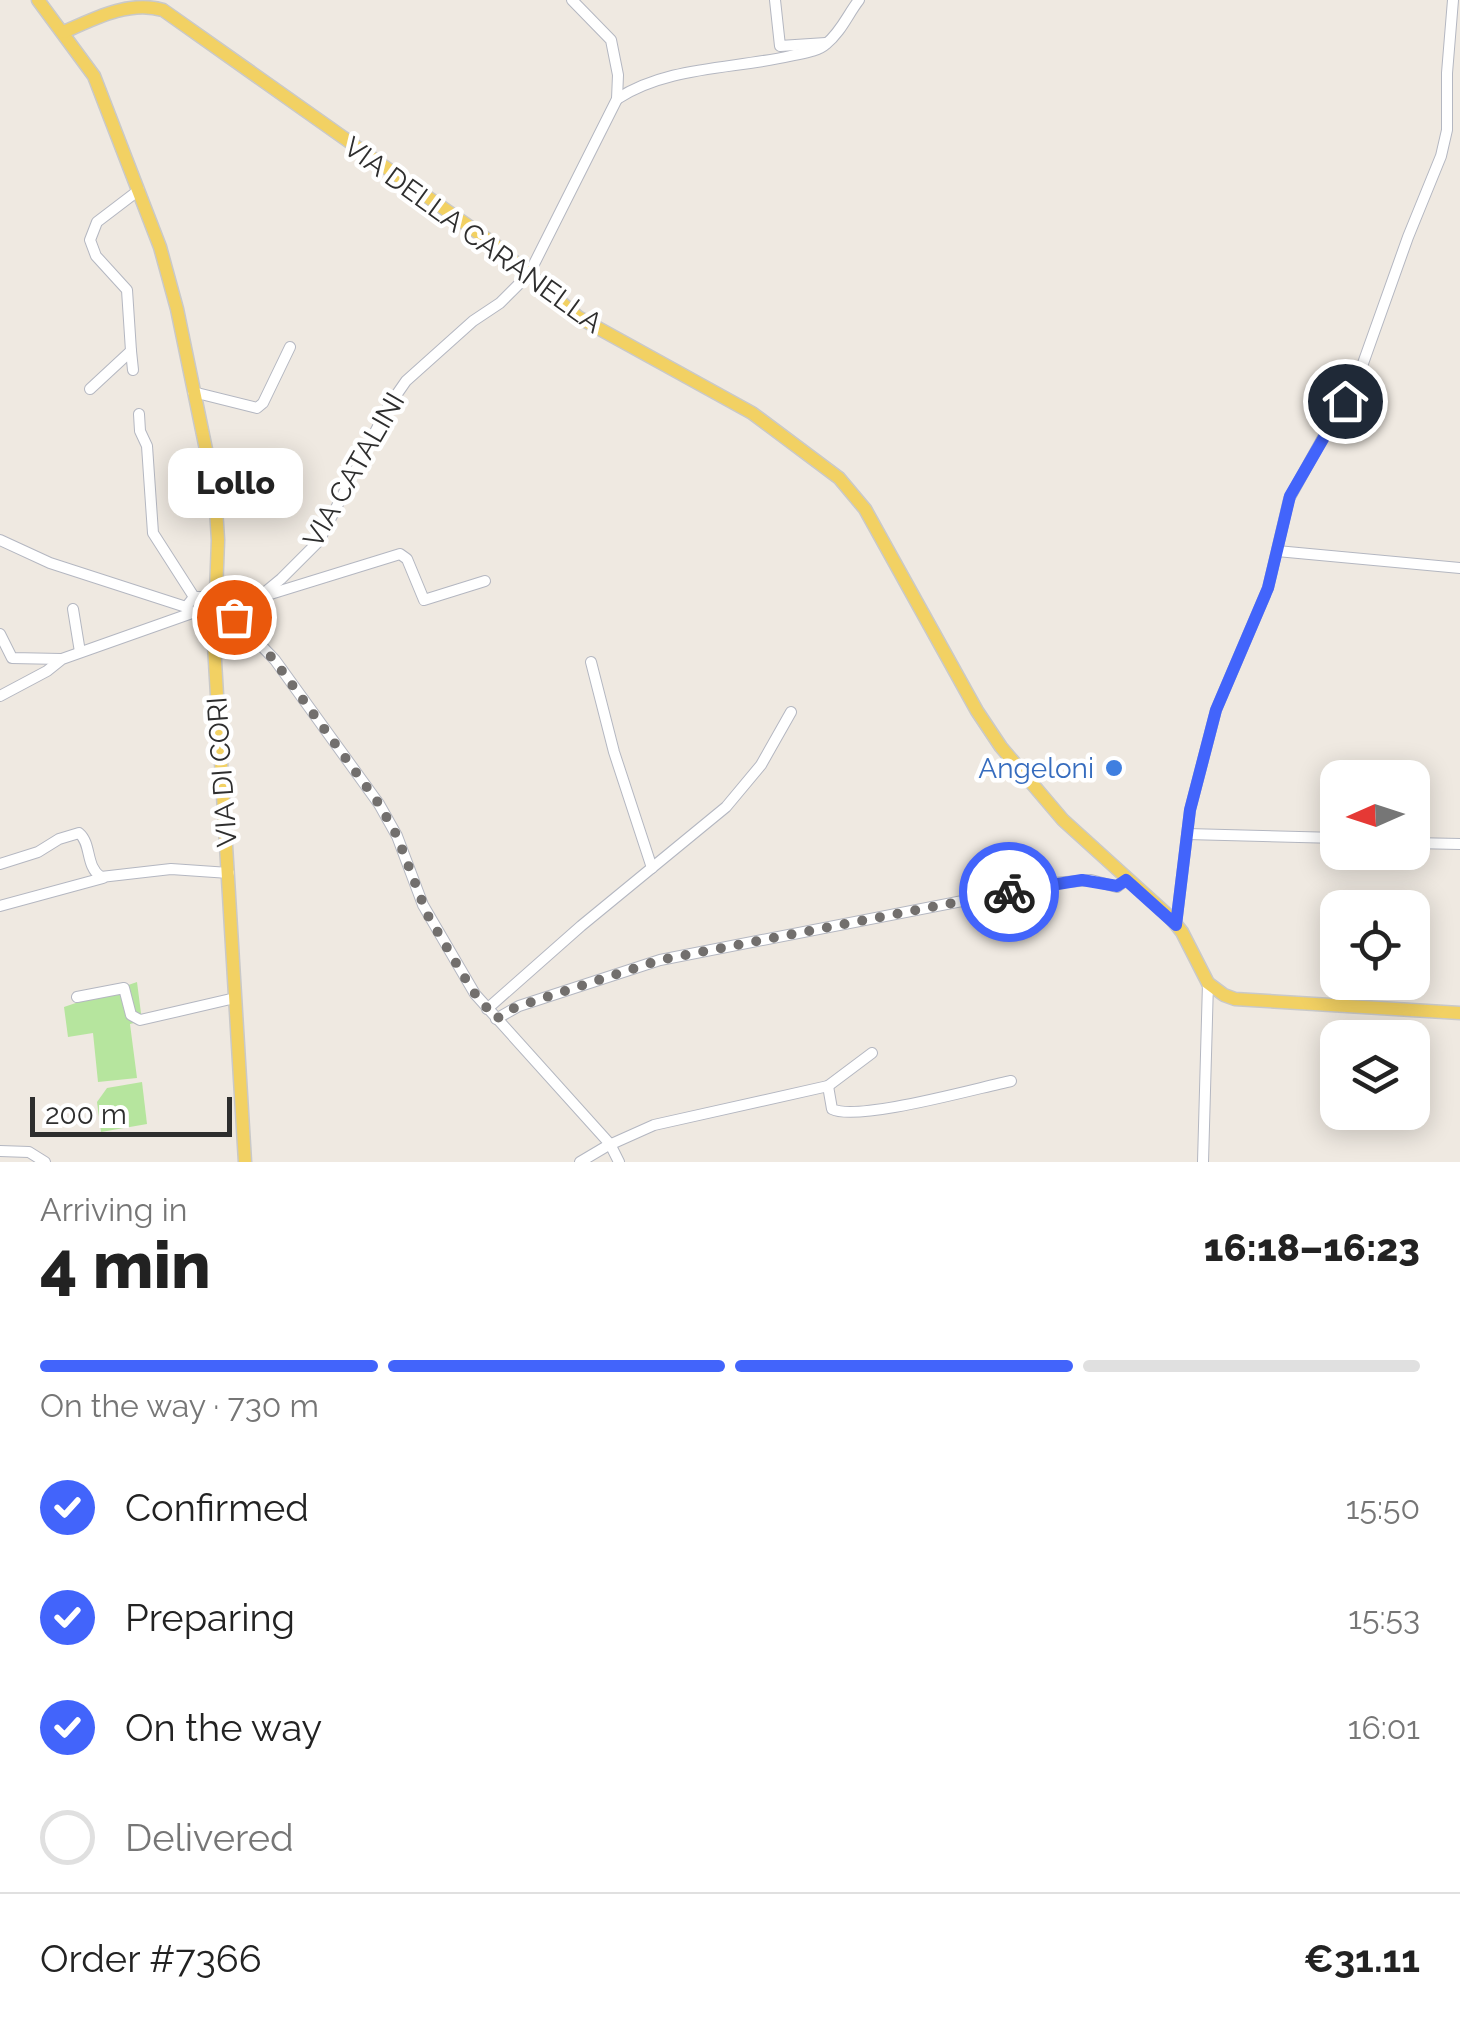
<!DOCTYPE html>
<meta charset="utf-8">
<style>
:root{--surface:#fff;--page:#f2f2f2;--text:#222;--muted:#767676;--line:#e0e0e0;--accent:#4264fb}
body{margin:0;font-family:Raleway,sans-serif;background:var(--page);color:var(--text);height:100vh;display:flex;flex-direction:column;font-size:38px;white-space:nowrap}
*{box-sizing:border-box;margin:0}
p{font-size:32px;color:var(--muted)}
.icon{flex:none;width:55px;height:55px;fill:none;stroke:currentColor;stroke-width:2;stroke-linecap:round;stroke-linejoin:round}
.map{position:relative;height:1162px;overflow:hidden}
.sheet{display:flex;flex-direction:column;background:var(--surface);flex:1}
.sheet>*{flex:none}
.needle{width:65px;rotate:267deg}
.controls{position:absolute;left:1320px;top:760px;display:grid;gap:20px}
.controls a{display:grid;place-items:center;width:110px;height:110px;border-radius:20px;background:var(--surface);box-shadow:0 5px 25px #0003;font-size:50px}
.scale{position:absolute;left:30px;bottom:25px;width:202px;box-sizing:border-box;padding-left:10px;border:5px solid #2e2e2e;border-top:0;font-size:28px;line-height:35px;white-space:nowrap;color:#2e2e2e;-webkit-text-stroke:8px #fff;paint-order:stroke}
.pin{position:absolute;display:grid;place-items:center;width:85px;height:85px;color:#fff;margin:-42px;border:5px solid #fff;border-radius:50%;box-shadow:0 2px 10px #0007}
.courier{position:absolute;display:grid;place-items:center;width:100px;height:100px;margin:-50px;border:8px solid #4264fb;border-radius:50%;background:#fff;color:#222;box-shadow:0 2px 12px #0007}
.bubble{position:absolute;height:70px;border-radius:20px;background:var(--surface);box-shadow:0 5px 25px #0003;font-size:32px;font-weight:800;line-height:70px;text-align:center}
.headline em{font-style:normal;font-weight:800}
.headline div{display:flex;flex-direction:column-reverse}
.headline{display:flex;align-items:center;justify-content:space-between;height:170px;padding:0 40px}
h1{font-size:65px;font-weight:800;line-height:75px}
.bar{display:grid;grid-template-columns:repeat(4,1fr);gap:15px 10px;align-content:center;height:120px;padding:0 40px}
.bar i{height:12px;border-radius:8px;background:var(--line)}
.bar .on{background:var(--accent)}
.bar p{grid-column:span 4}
.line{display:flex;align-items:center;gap:25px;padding:0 40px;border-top:2px solid var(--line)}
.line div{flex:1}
ol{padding:0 40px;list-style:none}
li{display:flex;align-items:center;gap:30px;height:110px}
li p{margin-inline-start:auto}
li .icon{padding:10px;border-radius:50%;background:var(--accent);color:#fff;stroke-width:4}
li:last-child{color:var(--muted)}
li i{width:55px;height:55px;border:5px solid var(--line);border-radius:50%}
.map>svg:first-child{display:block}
.green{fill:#b6e59e}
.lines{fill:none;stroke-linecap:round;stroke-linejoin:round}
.minor-casing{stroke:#b4b7c1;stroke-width:12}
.major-casing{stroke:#c9c9c9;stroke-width:15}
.minor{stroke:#fff;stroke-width:10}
.major{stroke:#f2d163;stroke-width:12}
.done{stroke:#726f6d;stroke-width:10;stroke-dasharray:0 18}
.route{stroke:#4264fb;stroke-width:12}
.shop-dot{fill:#3f7fe0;stroke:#fff;stroke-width:4}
.labels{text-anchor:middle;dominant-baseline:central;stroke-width:9;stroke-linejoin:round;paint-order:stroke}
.street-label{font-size:28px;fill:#2e2e2e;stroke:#fff}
.shop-label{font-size:28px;fill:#366cbe;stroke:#fff;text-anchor:end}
</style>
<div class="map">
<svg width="1460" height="1162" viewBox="0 0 1460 1162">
<rect width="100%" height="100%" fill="#efe9e1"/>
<g class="green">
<polygon points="137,982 142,1021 130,1024 137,1078 98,1082 93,1033 68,1037 64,1007"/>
<polygon points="142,1082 147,1124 101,1132 97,1102 107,1088"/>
</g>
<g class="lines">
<g class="minor-casing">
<g id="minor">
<polyline points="775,0 780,46 826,43"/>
<path d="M 617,99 C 667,66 734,69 790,56 C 802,53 817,52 826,44 C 841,32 848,14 859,0"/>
<polyline points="131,351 133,370"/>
<polyline points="90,389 131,351 127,290 96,256 90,240 97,222 139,190"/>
<polyline points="193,392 257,408 263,403 290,347"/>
<polyline points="139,414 140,431 147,446 153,533 194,597"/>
<polyline points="0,540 50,563 186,607"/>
<polyline points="1277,551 1460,568"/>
<polyline points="264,596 400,554 407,559 424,600 485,581"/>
<polyline points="73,609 80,652"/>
<polyline points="214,612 192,613 186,607 194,597 215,597"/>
<polyline points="234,617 275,660 379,804 397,836 423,905 475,994 610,1144 619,1162"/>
<polyline points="0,634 12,658 61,659"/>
<polyline points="214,634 281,579 319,541 388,407 406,381 473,321 500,303 529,274 617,99 618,75 611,40 572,0"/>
<polyline points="591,662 614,752 652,868"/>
<polyline points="0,696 47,671 62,659 192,613"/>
<polyline points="1187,834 1338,838"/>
<polyline points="1412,843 1460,844"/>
<path d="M 0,864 L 38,852 L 59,839 L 79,833 C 92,844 85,866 101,877 L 171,869 L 229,873"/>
<polyline points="0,906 103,878"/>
<polyline points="1176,925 1190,810 1216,710 1268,588 1289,499 1361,369 1408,237 1441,156 1447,130 1447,73 1453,0"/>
<polyline points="77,997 124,988 131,1015 140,1020 235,998"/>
<polyline points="487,1009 581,926 726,807 761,765 791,712"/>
<polyline points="496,1019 519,1006 660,960 1054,883 1091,880 1117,887 1126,880"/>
<path d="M 828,1086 L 832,1109 C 857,1122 977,1088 1011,1081"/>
<polyline points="0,1151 29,1152 45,1162"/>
<polyline points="580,1162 607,1146 654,1125 828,1086 872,1053"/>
<polyline points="1203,1162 1208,983"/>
</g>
</g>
<g class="major-casing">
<g id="major">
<polyline points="38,0 94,76 160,247 177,309 215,493 218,540 214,645 245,1162"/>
<path d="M 64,32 C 95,18 130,0 163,10 L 494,244 L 578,317 L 752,413 L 839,478 L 865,509 L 977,711 L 1001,747 L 1063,820 L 1170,917 L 1182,932 L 1208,983 L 1224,995 L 1235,999 L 1460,1013"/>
</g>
</g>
<use href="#minor" class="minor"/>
<use href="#major" class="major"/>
</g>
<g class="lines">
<polyline class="done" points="234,617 274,660 379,804 397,836 427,914 472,990 496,1019 516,1007 660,960 1009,892"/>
<polyline class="route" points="1009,892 1082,880 1117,886 1126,880 1176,925 1190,810 1216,710 1268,588 1290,496 1345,401"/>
</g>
<circle class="shop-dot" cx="1114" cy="768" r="10"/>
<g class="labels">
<g class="street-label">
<text transform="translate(473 235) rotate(36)">VIA DELLA CARANELLA</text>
<text transform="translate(354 470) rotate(-60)">VIA CATALINI</text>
<text transform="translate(222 772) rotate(-94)">VIA DI CORI</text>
</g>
<g class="shop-label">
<text x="1094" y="768">Angeloni</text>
</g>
</g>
</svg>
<div class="controls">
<a><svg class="needle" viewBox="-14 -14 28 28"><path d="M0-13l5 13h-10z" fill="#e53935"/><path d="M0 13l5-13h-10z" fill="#767676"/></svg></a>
<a><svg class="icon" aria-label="locate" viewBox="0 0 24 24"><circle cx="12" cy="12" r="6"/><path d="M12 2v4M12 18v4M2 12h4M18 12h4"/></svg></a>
<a><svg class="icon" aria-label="layers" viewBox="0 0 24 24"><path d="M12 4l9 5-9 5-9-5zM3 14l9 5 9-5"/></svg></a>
</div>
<div class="scale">200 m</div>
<div class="pin" style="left:234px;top:617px;background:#ea580c"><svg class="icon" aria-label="bag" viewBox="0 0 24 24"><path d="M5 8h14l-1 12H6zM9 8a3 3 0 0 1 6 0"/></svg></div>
<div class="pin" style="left:1345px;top:401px;background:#1f2937"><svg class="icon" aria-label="home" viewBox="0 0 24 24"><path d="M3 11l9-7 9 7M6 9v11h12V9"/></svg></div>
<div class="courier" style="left:1009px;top:892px"><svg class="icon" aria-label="bike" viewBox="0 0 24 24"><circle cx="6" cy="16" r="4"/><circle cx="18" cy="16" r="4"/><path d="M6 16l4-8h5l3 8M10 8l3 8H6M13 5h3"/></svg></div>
<div class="bubble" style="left:168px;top:448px;width:135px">Lollo</div>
</div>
<section class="sheet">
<div class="headline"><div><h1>4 min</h1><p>Arriving in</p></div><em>16:18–16:23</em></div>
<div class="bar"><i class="on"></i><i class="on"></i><i class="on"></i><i></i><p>On the way · 730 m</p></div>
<ol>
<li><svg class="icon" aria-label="check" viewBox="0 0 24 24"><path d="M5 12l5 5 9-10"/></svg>Confirmed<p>15:50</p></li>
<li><svg class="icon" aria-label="check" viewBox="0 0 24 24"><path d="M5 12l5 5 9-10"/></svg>Preparing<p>15:53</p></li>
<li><svg class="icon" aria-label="check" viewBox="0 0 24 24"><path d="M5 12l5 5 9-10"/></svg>On the way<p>16:01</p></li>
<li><i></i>Delivered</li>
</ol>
<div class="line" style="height:130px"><div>Order #7366</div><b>€31.11</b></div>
</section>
